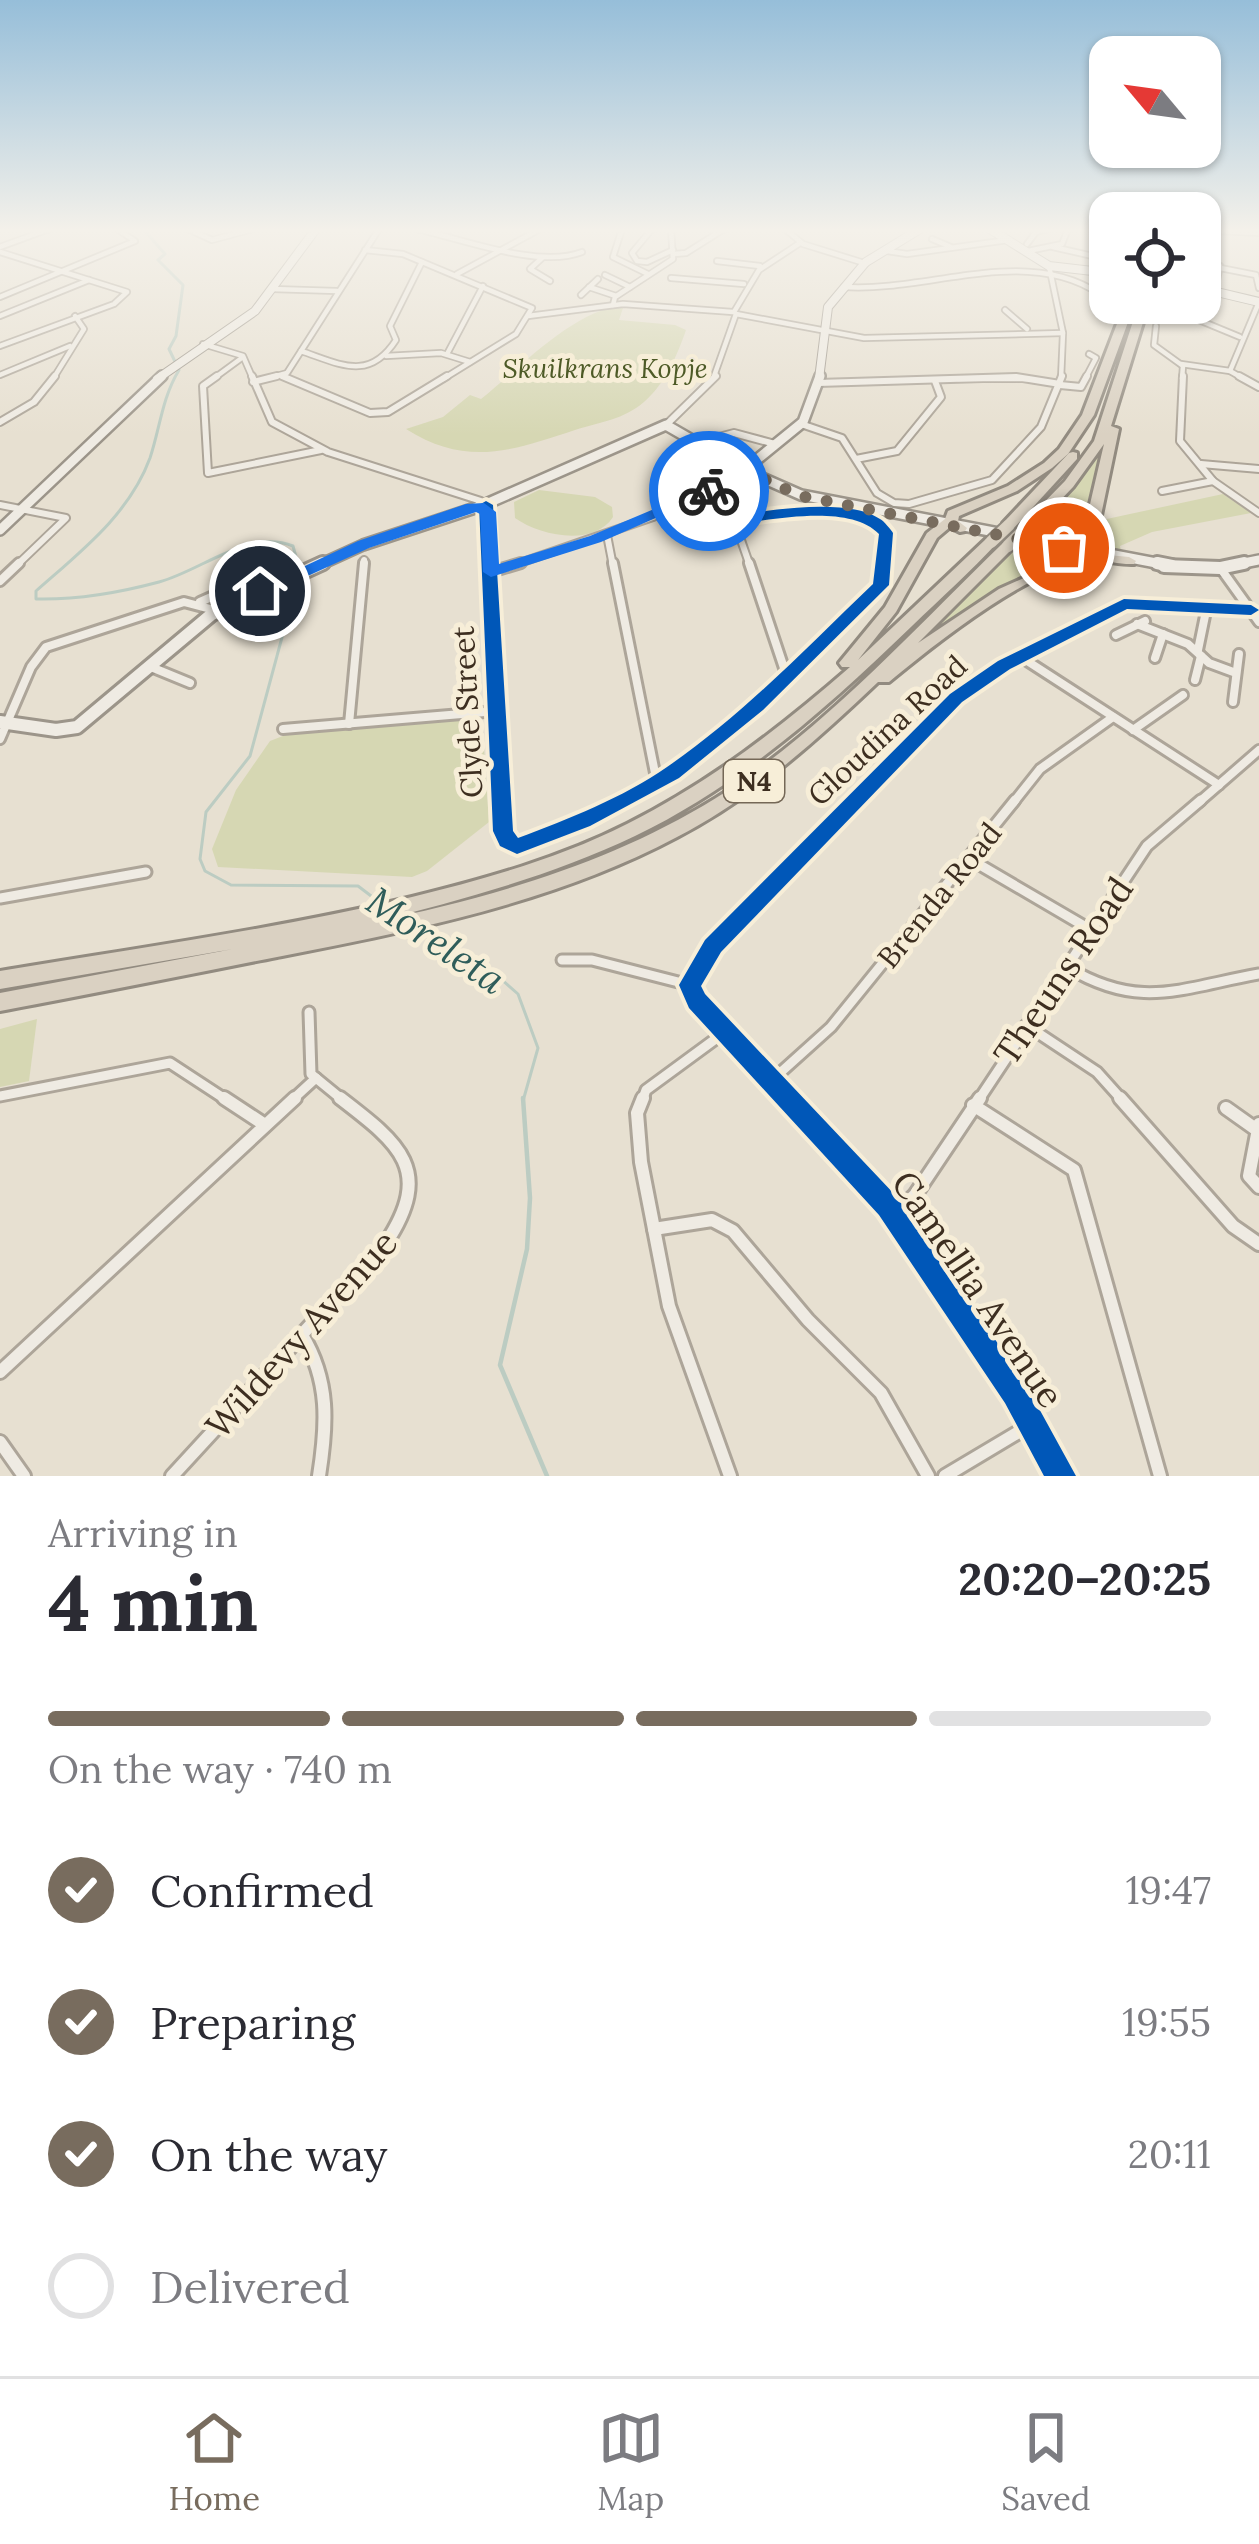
<!DOCTYPE html>
<meta charset="utf-8">
<style>
:root{--surface:#fff;--page:#f7f7f7;--text:#2b2b33;--muted:#7c7c81;--line:#e1e1e2;--accent:#786c5e}
body{margin:0;font-family:Lora,serif;background:var(--page);color:var(--text);height:100vh;display:flex;flex-direction:column;font-size:45px;white-space:nowrap}
*{box-sizing:border-box;margin:0}
p{font-size:39px;color:var(--muted)}
.icon{flex:none;width:66px;height:66px;fill:none;stroke:currentColor;stroke-width:2;stroke-linecap:round;stroke-linejoin:round}
.map{position:relative;height:1476px;overflow:hidden}
.panel{display:flex;flex-direction:column;background:var(--surface);flex:1}
.panel>*{flex:none}
.needle{width:78px;rotate:299deg}
.tools{position:absolute;left:1089px;top:36px;display:grid;gap:24px}
.tools a{display:grid;place-items:center;width:132px;height:132px;border-radius:24px;background:var(--surface);box-shadow:0 3px 9px #0004;font-size:60px}
.pin{position:absolute;display:grid;place-items:center;width:102px;height:102px;color:#fff;margin:-51px;border:6px solid #fff;border-radius:50%;box-shadow:0 3px 12px #0007}
.courier{position:absolute;display:grid;place-items:center;width:120px;height:120px;margin:-60px;border:9px solid #1a73e8;border-radius:50%;background:#fff;color:#222;box-shadow:0 3px 15px #0007}
.head em{font-style:normal;font-weight:800}
.head div{display:flex;flex-direction:column-reverse}
.head{display:flex;align-items:center;justify-content:space-between;height:204px;padding:0 48px}
h1{font-size:78px;font-weight:800;line-height:90px}
.bar{display:grid;grid-template-columns:repeat(4,1fr);gap:18px 12px;align-content:center;height:144px;padding:0 48px}
.bar i{height:15px;border-radius:9px;background:var(--line)}
.bar .on{background:var(--accent)}
.bar p{grid-column:span 4}
ol{padding:0 48px;list-style:none}
li{display:flex;align-items:center;gap:36px;height:132px}
li p{margin-inline-start:auto}
li .icon{padding:12px;border-radius:50%;background:var(--accent);color:#fff;stroke-width:4}
li:last-child{color:var(--muted)}
li i{width:66px;height:66px;border:6px solid var(--line);border-radius:50%}
.menu{display:flex;justify-content:space-around;align-items:center;height:168px;border-top:3px solid var(--line);background:var(--surface);font-size:33px;color:var(--muted)}
.menu a{display:grid;justify-items:center;gap:6px}
.menu .on{color:var(--accent)}
.map>svg:first-child{display:block}
.green{fill:#d6d7b3}
.lines{fill:none;stroke-linecap:round;stroke-linejoin:round}
.stream-far1{stroke:#bcccc2;stroke-width:3}
.stream{stroke:#bcccc2;stroke-width:4.5}
.street-far4-casing{stroke:#ada599;stroke-width:8}
.street-far3-casing{stroke:#ada599;stroke-width:10}
.street-far2-casing{stroke:#ada599;stroke-width:14}
.street-far1-casing{stroke:#ada599;stroke-width:15}
.street-casing{stroke:#ada599;stroke-width:18}
.secondary-far2-casing{stroke:#9c958a;stroke-width:10}
.secondary-far1-casing{stroke:#9c958a;stroke-width:14}
.secondary-casing{stroke:#9c958a;stroke-width:18}
.highway-casing{stroke:#928b80;stroke-width:6}
.street-far4{stroke:#efebe3;stroke-width:4.5}
.street-far3{stroke:#efebe3;stroke-width:6}
.street-far2{stroke:#efebe3;stroke-width:8}
.street-far1{stroke:#efebe3;stroke-width:9}
.street{stroke:#efebe3;stroke-width:12}
.secondary-far2{stroke:#efebe3;stroke-width:8}
.secondary-far1{stroke:#efebe3;stroke-width:9}
.secondary{stroke:#efebe3;stroke-width:12}
.highway{fill:#dad1c2;fill-rule:evenodd}
.highway-bridge-casing{stroke:#928b80;stroke-width:16;stroke-linecap:butt}
.highway-bridge{stroke:#dad1c2;stroke-width:12}
.cycleway-casing{stroke:#f7eed8;stroke-width:8}
.cycleway{fill:#0057b8;fill-rule:evenodd}
.route{fill:#1a73e8}
.done{stroke:#786c5e;stroke-width:12;stroke-dasharray:0 21.6}
.labels{text-anchor:middle;dominant-baseline:central;stroke-width:10;stroke-linejoin:round;paint-order:stroke}
.far-park-label{font-size:27px;font-style:italic;fill:#4d5a26;stroke:#f7eed8}
.shield{fill:#f7eed8;stroke:#756857;stroke-width:3}
.shield-label{font-size:27px;font-weight:bold;fill:#3d2e20}
.street-label{font-size:30px;fill:#3d2e20;stroke:#f7eed8}
.near-street-label{font-size:36px;fill:#3d2e20;stroke:#f7eed8}
.near-water-label{font-size:39px;font-style:italic;fill:#2f5d5a;stroke:#f7eed8}
</style>
<div class="map">
<svg width="1259" height="1476" viewBox="0 0 1259 1476">
<rect width="100%" height="100%" fill="#e7e0d1"/>
<g class="green">
<path d="M 624,305 L 619,320 L 675,325 L 686,330 C 677,356 665,384 644,402 C 623,420 600,422 575,430 C 514,450 467,468 406,429 L 443,417 L 470,395 L 481,399 C 520,368 573,310 624,305 Z"/>
<polygon points="1108,438 1087,532 1068,542 1029,535 1079,481"/>
<path d="M 539,490 L 595,497 L 612,507 L 613,517 C 594,547 540,536 515,518 L 514,502 Z"/>
<polygon points="1223,494 1251,513 1152,532 1120,546 1121,552 1097,546 1102,520"/>
<polygon points="1021,542 1073,552 967,608 907,651"/>
<polygon points="482,717 489,822 427,871 412,877 218,867 212,849 236,790 270,741 288,734"/>
<polygon points="37,1019 29,1081 0,1087 0,1029"/>
</g>
<g class="lines">
<g class="stream-far1">
<path d="M 143,229 L 165,254 L 158,260 L 183,285 L 176,336 L 169,349 L 179,370 C 162,398 160,428 150,458 C 129,515 80,552 36,591 L 36,599 C 78,600 118,593 159,582 C 201,571 249,528 293,546 L 299,568"/>
<polyline points="298,578 250,756 206,812 200,859 205,871 231,885 358,886 383,905"/>
<polyline points="415,928 456,960 501,979 518,994 538,1048 523,1101"/>
</g>
<polyline class="stream" points="523,1098 530,1198 527,1249 500,1365 547,1476"/>
<g class="street-far4-casing">
<g id="street-far4">
<polyline points="188,229 212,240 253,229"/>
<path d="M 417,229 C 462,239 539,269 582,252"/>
<polyline points="622,229 613,257 648,274"/>
<polyline points="652,229 632,253 637,261 647,262 673,250"/>
<polyline points="785,229 803,244 861,262"/>
<polyline points="1200,230 1259,233"/>
<polyline points="932,239 951,247"/>
<polyline points="1027,244 1036,232 1048,229"/>
<polyline points="0,247 49,229"/>
<polyline points="1053,247 1097,257 1110,240"/>
<polyline points="365,250 403,254 532,308 516,334 443,379"/>
<polyline points="887,251 907,254 1008,240"/>
<polyline points="1028,251 1062,244 1068,229"/>
<polyline points="0,252 127,292 114,304 0,346"/>
<polyline points="674,254 686,253 724,229"/>
<polyline points="542,258 530,269 550,281"/>
<polyline points="717,261 760,266"/>
<polyline points="1200,264 1256,275 1259,288"/>
<polyline points="1049,266 1063,333 1061,379"/>
<polyline points="457,274 540,229"/>
<polyline points="605,275 630,287"/>
<polyline points="671,278 744,284"/>
<polyline points="1217,280 1220,266"/>
<polyline points="589,287 616,296"/>
<path d="M 844,287 C 930,293 1036,240 1109,301"/>
<polyline points="272,289 337,291"/>
<polyline points="581,295 598,279"/>
<polyline points="0,297 135,241 117,229"/>
<polyline points="1193,303 1194,318 1240,337"/>
<polyline points="613,305 615,297 673,259 671,229"/>
<polyline points="1005,310 1027,329"/>
<polyline points="734,312 759,270 800,243"/>
<polyline points="736,314 864,338 1063,333"/>
<polyline points="0,316 89,280"/>
<polyline points="528,316 623,304 733,312"/>
<polyline points="1156,326 1154,345 1183,366 1182,379"/>
<polyline points="203,344 243,356 253,379"/>
<path d="M 301,351 C 340,364 369,382 396,340 L 390,326 L 422,262"/>
<polyline points="447,354 483,286"/>
<polyline points="386,356 441,353 470,362"/>
<polyline points="1181,364 1230,371 1244,379"/>
<polyline points="1230,371 1259,302"/>
<polyline points="0,375 70,346"/>
<polyline points="282,376 289,379"/>
<polyline points="53,379 84,329 75,316"/>
<polyline points="213,379 243,357"/>
<polyline points="265,379 287,373 379,229"/>
<polyline points="713,379 736,314"/>
<polyline points="958,379 1027,379"/>
<polyline points="1085,379 1096,358 1089,354"/>
</g>
</g>
<g class="street-far3-casing">
<g id="street-far3">
<polyline points="217,376 203,386 208,473 321,450"/>
<polyline points="252,376 272,422 328,452 481,501"/>
<polyline points="282,376 370,413 388,412 447,376"/>
<polyline points="1183,376 1180,441 1213,481 1259,513"/>
<polyline points="1239,376 1259,387"/>
<polyline points="253,382 277,376"/>
<polyline points="818,383 1016,377 1060,384"/>
<polyline points="1060,385 1081,387 1087,376"/>
<polyline points="0,422 34,402 55,376"/>
<polyline points="801,424 842,438 877,493 894,503 909,504 992,480 1041,427 1062,376"/>
<polyline points="666,425 716,376"/>
<polyline points="700,442 734,433 775,444"/>
<polyline points="856,459 897,451 941,397 935,381"/>
<polyline points="1201,464 1259,469"/>
<polyline points="1162,491 1213,481"/>
<polyline points="700,496 734,520 750,566"/>
<polyline points="0,505 66,518 16,566"/>
<polyline points="486,505 489,566"/>
<path d="M 734,520 C 779,515 851,496 886,533 L 883,566"/>
<polyline points="607,535 613,566"/>
<polyline points="363,566 364,560"/>
<polyline points="511,566 653,517 744,470"/>
</g>
</g>
<g class="street-far2-casing">
<g id="street-far2">
<polyline points="489,563 502,803"/>
<polyline points="613,563 657,783"/>
<polyline points="749,563 787,677"/>
<polyline points="1221,569 1259,622"/>
<polyline points="491,572 521,563"/>
<polyline points="0,581 19,563"/>
<polyline points="200,602 265,573 265,567"/>
<polyline points="1137,624 1188,644 1209,663 1236,673"/>
<polyline points="1116,635 1145,621"/>
<polyline points="1198,650 1206,611"/>
<polyline points="1021,657 1219,785"/>
<polyline points="1155,658 1163,634"/>
<polyline points="151,667 190,683"/>
<polyline points="1195,680 1201,656"/>
<polyline points="1233,702 1239,654"/>
<polyline points="349,724 364,563"/>
<polyline points="283,729 497,711"/>
<polyline points="1133,730 1183,695"/>
<polyline points="0,739 31,667 46,647 184,602 218,611"/>
<path d="M 617,803 C 720,747 798,666 881,585 L 883,563"/>
<polyline points="854,803 956,698 1004,665 1124,604 1251,610"/>
<polyline points="1013,803 1040,769 1113,717"/>
<polyline points="1198,803 1259,750"/>
</g>
</g>
<g class="street-far1-casing">
<g id="street-far1">
<polyline points="501,800 507,841 517,846 583,821 623,800"/>
<polyline points="968,858 1091,930"/>
<polyline points="0,898 146,872"/>
<polyline points="562,960 592,960 690,985"/>
<path d="M 1067,967 C 1140,1011 1180,988 1259,974"/>
<polyline points="690,985 713,946 856,800"/>
<polyline points="690,985 697,1001 790,1101"/>
<polyline points="309,1012 311,1074 344,1101"/>
<polyline points="1026,1025 1097,1072 1123,1101"/>
<polyline points="771,1081 831,1027 1015,800"/>
<polyline points="0,1096 170,1063 228,1101"/>
<polyline points="291,1101 316,1078"/>
<polyline points="642,1101 646,1090 725,1032"/>
<polyline points="978,1101 1147,846 1201,800"/>
</g>
</g>
<g class="street-casing">
<g id="street">
<polyline points="224,1098 265,1125"/>
<polyline points="643,1098 637,1113 641,1162 669,1306 730,1476"/>
<polyline points="787,1098 888,1206 1015,1393 1061,1476"/>
<polyline points="1120,1098 1233,1226 1259,1244"/>
<polyline points="973,1105 1074,1170 1160,1476"/>
<polyline points="1226,1108 1257,1130"/>
<polyline points="1259,1124 1249,1176 1259,1187"/>
<polyline points="894,1215 915,1195 980,1098"/>
<polyline points="654,1229 712,1220 733,1231 808,1320 881,1393 928,1476"/>
<path d="M 302,1335 C 330,1381 327,1425 319,1476"/>
<polyline points="0,1372 295,1098"/>
<polyline points="0,1442 24,1476"/>
<path d="M 172,1476 L 386,1243 C 434,1170 400,1144 340,1098"/>
<polyline points="945,1476 1032,1424"/>
</g>
</g>
<g class="secondary-far2-casing">
<g id="secondary-far2">
<polyline points="990,229 1049,266 1110,273"/>
<polyline points="866,262 920,229"/>
<polyline points="1200,288 1259,302"/>
<polyline points="157,379 255,311 316,229"/>
<polyline points="819,379 828,307 865,263"/>
</g>
</g>
<g class="secondary-far1-casing">
<g id="secondary-far1">
<polyline points="744,470 803,422 820,376"/>
<polyline points="486,504 666,425 744,470 801,495 1172,566"/>
<polyline points="0,530 162,376"/>
<polyline points="317,566 363,545 478,507"/>
<polyline points="1229,566 1259,560"/>
</g>
</g>
<g class="secondary-casing">
<g id="secondary">
<polyline points="1157,563 1172,566"/>
<polyline points="1164,566 1220,568 1244,563"/>
<polyline points="0,722 56,730 77,727 212,614 323,563"/>
</g>
</g>
<g class="highway-casing">
<g id="highway">
<path d="M 1125,303 L 1135,303 L 1094,415 L 1068,454 L 1052,468 L 1017,491 L 959,516 L 958,521 L 967,528 L 965,531 L 960,532 L 950,527 L 937,538 L 896,612 L 858,660 L 986,539 L 991,538 L 998,542 C 971,571 941,598 912,626 C 828,707 741,785 635,836 C 551,876 462,900 373,922 C 493,897 611,863 716,798 C 824,730 912,631 1003,543 L 1008,542 L 1015,546 L 918,643 L 999,589 L 1066,559 L 1081,543 L 1104,444 L 1073,487 L 1029,533 L 1024,534 L 1017,530 L 1065,481 L 1094,441 L 1139,303 L 1149,303 L 1111,426 L 1119,429 L 1095,544 L 1087,553 L 1129,557 L 1136,561 L 1134,564 C 1119,565 1103,559 1087,561 C 1028,570 936,643 889,682 L 878,682 C 817,740 753,798 677,837 C 553,903 414,930 277,957 C 185,975 93,994 0,1011 L 0,993 L 233,949 L 0,989 L 0,971 C 138,948 276,929 412,897 C 485,879 560,858 627,824 C 710,782 780,728 850,667 L 842,667 L 839,663 L 885,607 L 927,533 L 945,519 L 948,511 L 1008,486 L 1044,463 L 1059,449 L 1082,415 Z"/>
<polygon points="1073,452 1077,453 1077,459 1013,529 1003,529 1003,523 1069,453"/>
</g>
</g>
<use href="#street-far4" class="street-far4"/>
<use href="#street-far3" class="street-far3"/>
<use href="#street-far2" class="street-far2"/>
<use href="#street-far1" class="street-far1"/>
<use href="#street" class="street"/>
<use href="#secondary-far2" class="secondary-far2"/>
<use href="#secondary-far1" class="secondary-far1"/>
<use href="#secondary" class="secondary"/>
<use href="#highway" class="highway"/>
<g class="highway-bridge-casing">
<g id="highway-bridge">
<polyline points="991,542 1008,526"/>
<polyline points="1008,546 1024,530"/>
</g>
</g>
<use href="#highway-bridge" class="highway-bridge"/>
<g class="cycleway-casing">
<g id="cycleway">
<path d="M 486,501 L 493,505 L 513,831 L 518,838 C 569,819 622,798 667,767 C 743,715 807,647 873,584 L 879,534 C 849,503 773,520 734,524 L 729,523 L 729,517 C 767,510 847,497 880,519 C 884,521 891,530 893,533 L 889,585 L 763,710 L 679,778 L 590,826 L 517,854 L 500,846 L 493,831 L 479,505 Z"/>
<polygon points="1124,599 1251,605 1259,610 1251,615 1127,609 1010,669 962,702 721,952 701,986 705,994 897,1197 1025,1383 1076,1476 1044,1476 1005,1403 879,1215 689,1008 679,985 705,940 950,694 998,661"/>
</g>
</g>
<use href="#cycleway" class="cycleway"/>
</g>
<linearGradient id="sky" x2="0" y2="1"><stop stop-color="#96bed9"/><stop offset="0.53" stop-color="#f4f1ea"/><stop offset="1" stop-color="#f4f1ea" stop-opacity="0"/></linearGradient>
<rect width="1259" height="435" fill="url(#sky)"/>
<polygon class="route" points="704,488 717,491 601,542 491,577 483,572 480,514 476,512 369,548 266,595 252,591 358,541 466,504 484,503 496,512 499,564 590,536"/>
<g class="lines">
<polyline class="done" points="709,491 744,470 801,496 1064,548"/>
</g>
<g class="labels">
<g class="far-park-label">
<text x="605" y="368">Skuilkrans Kopje</text>
</g>
<rect class="shield" x="724" y="760" width="60" height="42" rx="9"/>
<g class="shield-label">
<text x="754" y="781">N4</text>
</g>
<g class="street-label">
<text transform="translate(467 712) rotate(-93)">Clyde Street</text>
<text transform="translate(887 730) rotate(-43)">Gloudina Road</text>
<text transform="translate(939 895) rotate(-51)">Brenda Road</text>
</g>
<g class="near-street-label">
<text transform="translate(1063 971) rotate(-56)">Theuns Road</text>
<text transform="translate(978 1289) rotate(56)">Camellia Avenue</text>
<text transform="translate(301 1334) rotate(-48)">Wildevy Avenue</text>
</g>
<g class="near-water-label">
<text transform="translate(436 940) rotate(34)">Moreleta</text>
</g>
</g>
</svg>
<div class="tools">
<a><svg class="needle" viewBox="-14 -14 28 28"><path d="M0-13l5 13h-10z" fill="#e53935"/><path d="M0 13l5-13h-10z" fill="#7c7c81"/></svg></a>
<a><svg class="icon" aria-label="locate" viewBox="0 0 24 24"><circle cx="12" cy="12" r="6"/><path d="M12 2v4M12 18v4M2 12h4M18 12h4"/></svg></a>
</div>
<div class="pin" style="left:1064px;top:548px;background:#ea580c"><svg class="icon" aria-label="bag" viewBox="0 0 24 24"><path d="M5 8h14l-1 12H6zM9 8a3 3 0 0 1 6 0"/></svg></div>
<div class="pin" style="left:260px;top:591px;background:#1f2937"><svg class="icon" aria-label="home" viewBox="0 0 24 24"><path d="M3 11l9-7 9 7M6 9v11h12V9"/></svg></div>
<div class="courier" style="left:709px;top:491px"><svg class="icon" aria-label="bike" viewBox="0 0 24 24"><circle cx="6" cy="16" r="4"/><circle cx="18" cy="16" r="4"/><path d="M6 16l4-8h5l3 8M10 8l3 8H6M13 5h3"/></svg></div>
</div>
<section class="panel">
<div class="head"><div><h1>4 min</h1><p>Arriving in</p></div><em>20:20–20:25</em></div>
<div class="bar"><i class="on"></i><i class="on"></i><i class="on"></i><i></i><p>On the way · 740 m</p></div>
<ol>
<li><svg class="icon" aria-label="check" viewBox="0 0 24 24"><path d="M5 12l5 5 9-10"/></svg>Confirmed<p>19:47</p></li>
<li><svg class="icon" aria-label="check" viewBox="0 0 24 24"><path d="M5 12l5 5 9-10"/></svg>Preparing<p>19:55</p></li>
<li><svg class="icon" aria-label="check" viewBox="0 0 24 24"><path d="M5 12l5 5 9-10"/></svg>On the way<p>20:11</p></li>
<li><i></i>Delivered</li>
</ol>
</section>
<nav class="menu">
<a class="on"><svg class="icon" aria-label="home" viewBox="0 0 24 24"><path d="M3 11l9-7 9 7M6 9v11h12V9"/></svg>Home</a>
<a><svg class="icon" aria-label="map" viewBox="0 0 24 24"><path d="M3 6l6-2 6 2 6-2v14l-6 2-6-2-6 2zM9 4v14M15 6v14"/></svg>Map</a>
<a><svg class="icon" aria-label="saved" viewBox="0 0 24 24"><path d="M7 4h10v16l-5-4-5 4z"/></svg>Saved</a>
</nav>
